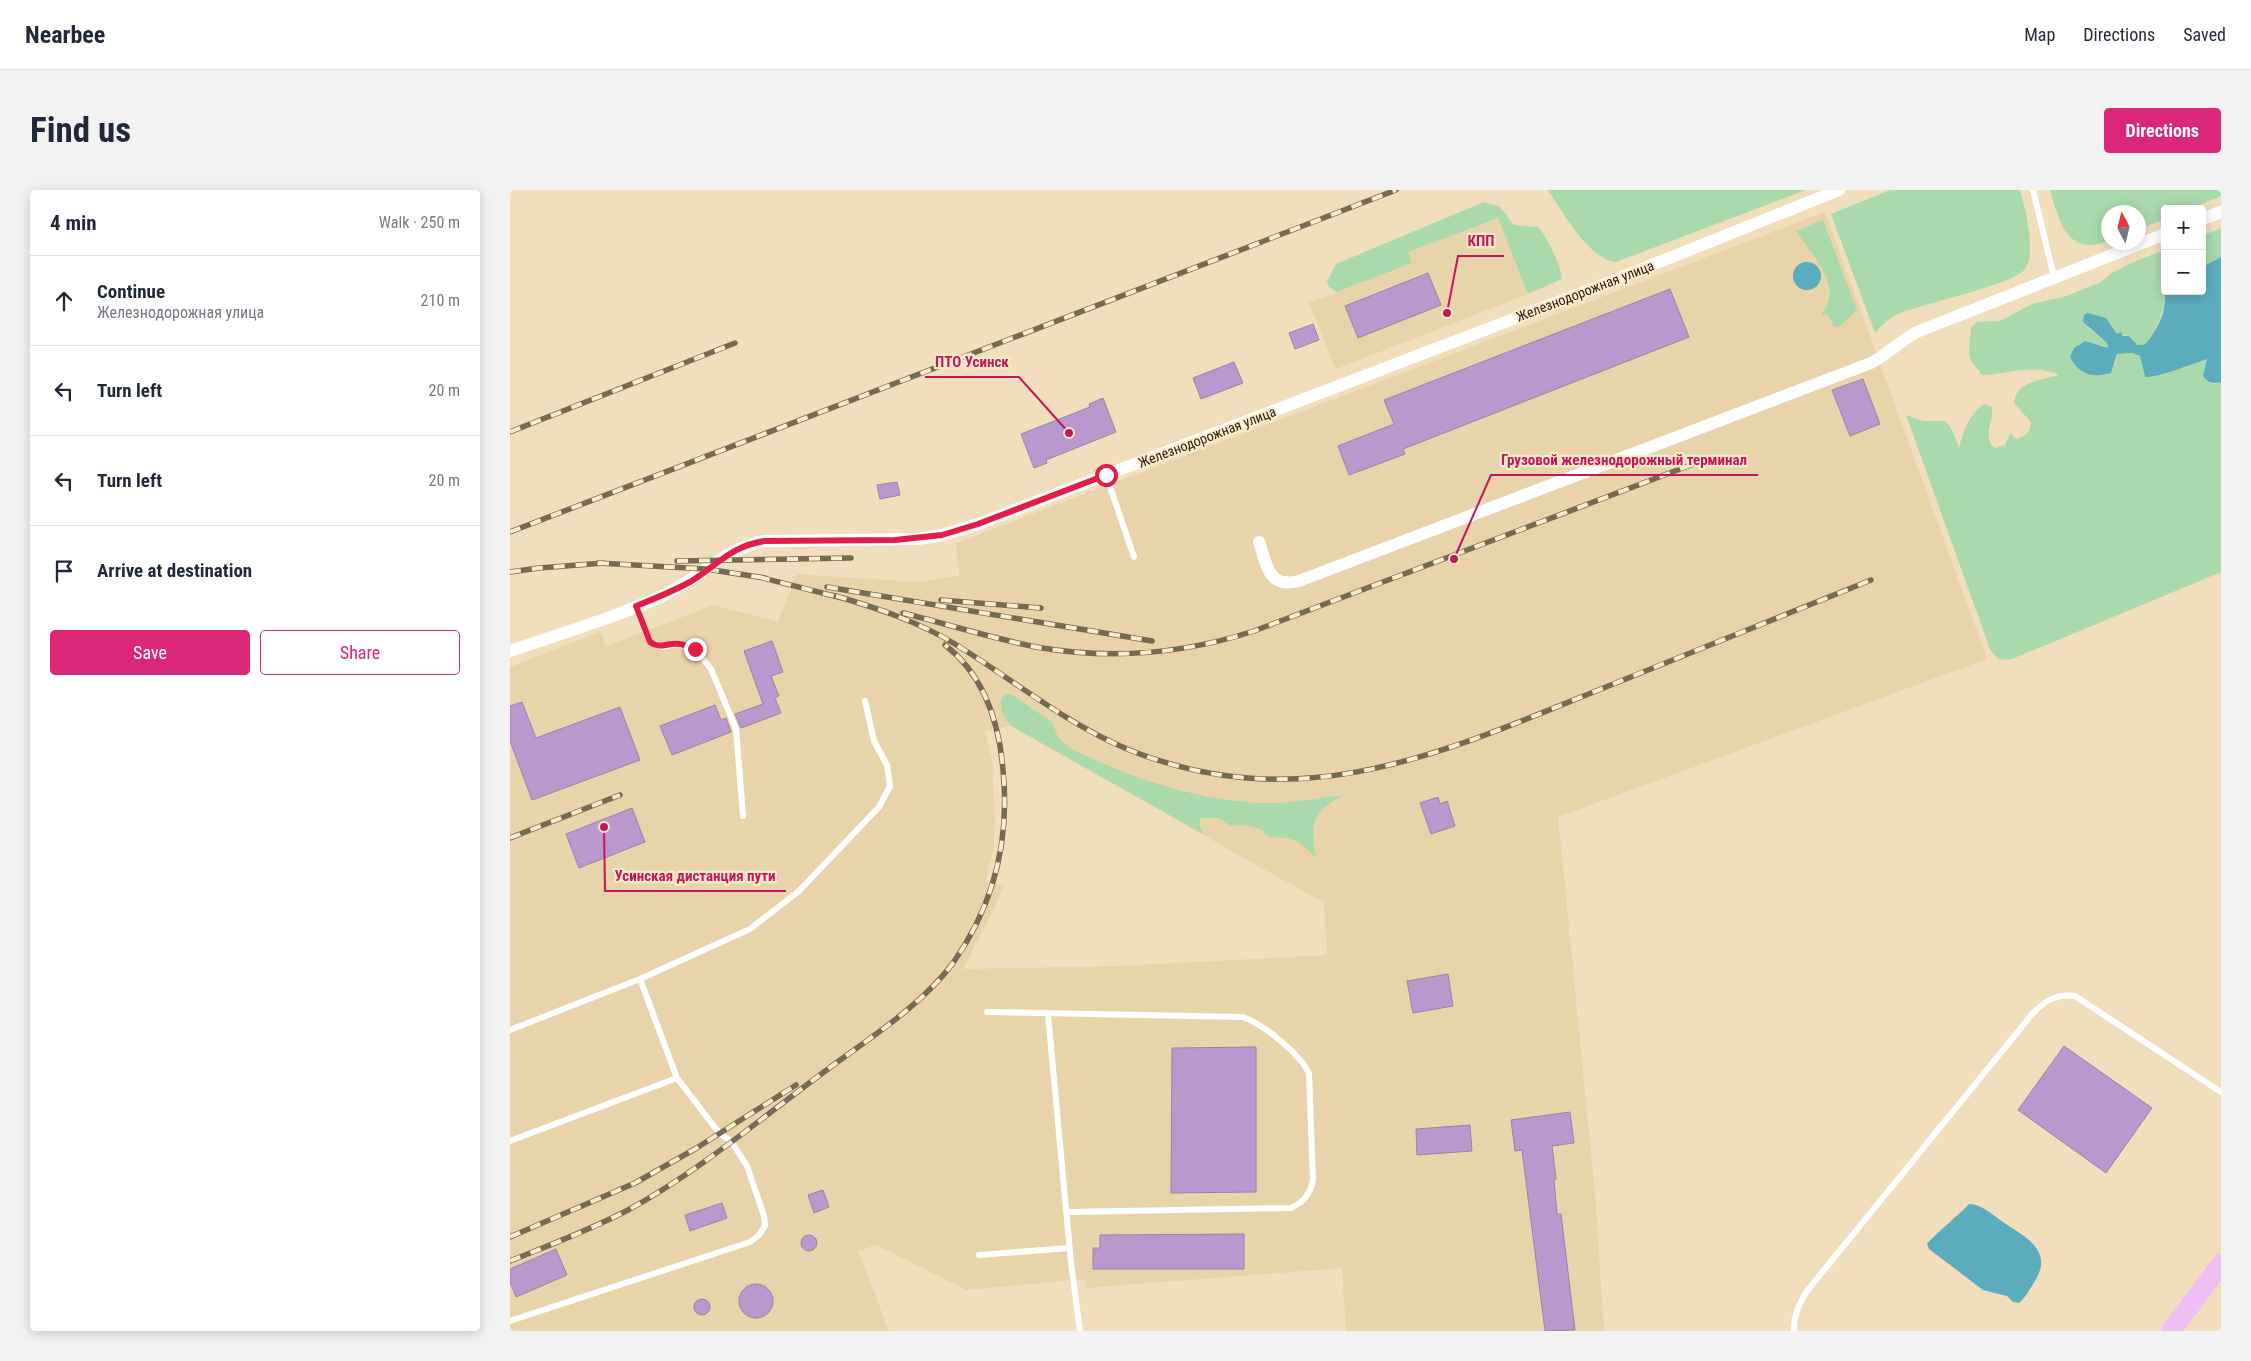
<!DOCTYPE html>
<meta charset="utf-8">
<style>
:root{--surface:#fff;--page:#f2f2f3;--text:#1f2937;--muted:#747a83;--line:#e0e1e3;--accent:#db2777}
body{margin:0;font-family:"Roboto Condensed",sans-serif;background:var(--page);color:var(--text)}
.controls{position:absolute;right:15px;top:15px;display:grid;overflow:hidden;border-radius:5px;box-shadow:0 2px 12px #0003}
.controls button{width:45px;height:45px;display:grid;place-items:center;padding:0;border:0;border-bottom:1px solid var(--line);background:var(--surface);color:var(--text);font:25px sans-serif}
.compass{position:absolute;left:1591px;top:15px;width:45px;height:45px;border-radius:50%;background:var(--surface);box-shadow:0 2px 12px #0003;rotate:353deg}
.stop{position:absolute;width:15px;height:15px;margin:-11px;border:4px solid #e11d48;border-radius:50%;background:#fff}
.stop.end{background:#e11d48;border-color:#fff;box-shadow:0 1px 5px #0008}
.list{margin:0;padding:0;list-style:none}
h2{display:flex;justify-content:space-between;align-items:center;height:65px;margin:0;padding:0 20px;font-size:21px}
h2 small{font-size:16px;font-weight:400;color:var(--muted)}
.list li{display:grid;grid-template-columns:32px 1fr auto;gap:15px;align-items:center;box-sizing:border-box;height:90px;padding:0 20px;border-top:1px solid var(--line)}
.list b{display:block;font-size:19px;white-space:nowrap}
.list p{margin:0;font-size:16px;white-space:nowrap;color:var(--muted)}
.list em{font-size:16px;font-style:normal;color:var(--muted)}
.actions{display:flex;gap:10px;padding:15px 20px}
.actions a{flex:1;padding:11px 0;border:1px solid var(--accent);border-radius:5px;text-align:center;font-size:18px;color:var(--accent)}
.actions .main{background:var(--accent);color:#fff}
.icon{flex:none;width:28px;height:28px;fill:none;stroke:currentColor;stroke-width:2;stroke-linecap:round;stroke-linejoin:round}
.map{position:relative;flex:none;width:1711px;height:1141px;overflow:hidden;border-radius:5px}
header{display:flex;align-items:center;gap:30px;box-sizing:border-box;height:70px;padding:0 25px;background:var(--surface);border-bottom:1px solid var(--line)}
header strong{font-size:24px}
nav{display:flex;gap:28px;margin-inline-start:auto;font-size:18px}
.intro{display:flex;align-items:center;justify-content:space-between;box-sizing:border-box;height:120px;padding:0 30px}
h1{margin:0;font-size:35px}
.button{padding:12px 22px;border-radius:5px;background:var(--accent);color:#fff;font-size:18px;font-weight:700}
main{display:flex;gap:30px;padding:0 30px}
aside{flex:1;background:var(--surface);border-radius:5px;box-shadow:0 2px 12px #0003}
.map>svg:first-child{display:block}
.built{fill:#e9d3ab;fill-rule:evenodd}
.green{fill:#aad9ae}
.water{fill:#5badbe}
.building{fill:#b998ce;stroke:#9785a3}
.lines{fill:none;stroke-linecap:round;stroke-linejoin:round}
.lane{stroke:#fff;stroke-width:6}
.street{stroke:#fff;stroke-width:12}
.primary{stroke:#efbff1;stroke-width:20}
.rail-casing{stroke:#756b55;stroke-width:5.5}
.rail{stroke:#fdebc9;stroke-width:4;stroke-dasharray:11;stroke-linecap:butt}
.route{stroke:#e11d48;stroke-width:6}
.labels{text-anchor:middle;dominant-baseline:central;stroke-width:4.5;stroke-linejoin:round;paint-order:stroke}
.street-label{font-size:14px;fill:#251f12;stroke:#fdebc9}
.leader{fill:none;stroke:#c2185b;stroke-width:2}
.callout-dot{fill:#c2185b;stroke:#fdebc9;stroke-width:2}
.callout-label{font-size:15px;text-anchor:middle;font-weight:bold;fill:#c2185b;stroke:#fdebc9;stroke-width:4.5;stroke-linejoin:round;paint-order:stroke}
</style>
<header>
<strong>Nearbee</strong>
<nav><a>Map</a><a>Directions</a><a>Saved</a></nav>
</header>
<div class="intro"><h1>Find us</h1><a class="button">Directions</a></div>
<main>
<aside>
<h2>4 min<small>Walk · 250 m</small></h2>
<ul class="list">
<li><svg class="icon" aria-label="ahead" viewBox="0 0 24 24"><path d="M12 20V5M6 11l6-6 6 6"/></svg><div><b>Continue</b><p>Железнодорожная улица</p></div><em>210 m</em></li>
<li><svg class="icon" aria-label="left" viewBox="0 0 24 24"><path d="M17 20v-9H6M10 6l-5 5 5 5"/></svg><div><b>Turn left</b></div><em>20 m</em></li>
<li><svg class="icon" aria-label="left" viewBox="0 0 24 24"><path d="M17 20v-9H6M10 6l-5 5 5 5"/></svg><div><b>Turn left</b></div><em>20 m</em></li>
<li><svg class="icon" aria-label="arrive" viewBox="0 0 24 24"><path d="M6 21V4h12l-3 4 3 4H6"/></svg><div><b>Arrive at destination</b></div></li>
</ul>
<div class="actions"><a class="main">Save</a><a>Share</a></div>
</aside>
<div class="map">
<svg width="1711" height="1141" viewBox="0 0 1711 1141">
<rect width="100%" height="100%" fill="#f0debc"/>
<!-- built -->
<path class="built" d="M 1315,22 L 1477,469 L 1048,627 L 1085,1003 L 1094,1141 L 836,1141 L 832,1078 L 576,1098 L 575,1089 L 456,1100 L 366,1055 L 348,1061 L 379,1141 L 0,1141 L 0,477 L 90,442 L 96,456 L 204,415 L 268,432 L 287,384 L 405,392 L 449,386 L 446,353 ZM 500,536 L 814,713 L 817,765 L 611,776 L 453,779 L 480,727 L 493,697 L 475,690 L 484,658 L 485,629 L 482,570 L 475,541 Z
M 988,28 L 1018,104 L 826,179 L 799,113 L 902,73 L 897,62 Z"/>
<!-- green -->
<path class="green" d="M 1038,0 L 1296,0 L 1106,72 C 1079,70 1052,21 1038,0 Z
M 1380,0 L 1510,0 C 1515,18 1527,63 1515,79 C 1504,95 1409,114 1386,125 C 1378,129 1371,136 1365,143 L 1321,24 Z
M 1540,0 L 1711,0 L 1711,6 L 1680,19 L 1655,19 L 1655,29 L 1629,39 L 1628,22 L 1598,22 L 1598,51 C 1558,67 1549,32 1540,0 Z
M 974,12 L 990,17 L 1004,35 L 1028,37 C 1037,48 1051,75 1052,89 L 1018,104 L 988,28 L 898,62 L 902,73 L 827,102 L 819,97 L 817,91 L 826,74 Z
M 1313,30 L 1347,120 L 1329,137 L 1324,137 L 1318,125 L 1311,125 C 1335,97 1302,65 1286,41 Z
M 1711,38 L 1711,67 L 1692,77 L 1692,46 Z
M 1655,60 L 1655,88 L 1652,93 L 1655,115 L 1645,140 L 1634,155 L 1627,156 L 1619,146 L 1607,144 L 1596,128 L 1577,137 L 1597,153 L 1598,159 L 1591,155 L 1569,154 L 1560,167 L 1605,175 L 1607,164 L 1622,163 L 1630,166 L 1635,187 C 1647,188 1682,173 1697,169 L 1703,194 L 1711,192 L 1711,382 L 1502,469 C 1490,471 1487,470 1480,459 L 1396,225 L 1413,231 L 1434,231 L 1440,236 L 1449,257 C 1454,241 1459,224 1474,214 L 1482,217 C 1484,233 1471,245 1485,258 L 1495,255 L 1500,243 L 1507,249 C 1517,246 1520,242 1521,232 L 1504,213 C 1506,191 1533,190 1549,185 C 1525,173 1498,184 1472,185 L 1460,169 L 1459,159 L 1461,138 L 1467,132 L 1490,131 L 1522,114 L 1557,106 L 1591,92 L 1600,84 L 1621,73 Z
M 496,504 L 502,505 L 542,532 L 548,547 L 558,557 C 617,587 685,610 751,613 C 779,614 808,608 835,605 C 801,621 800,634 806,668 C 789,649 784,648 759,647 L 750,639 L 742,636 L 719,635 L 709,628 L 690,628 L 689,635 L 695,645 L 500,535 L 491,521 L 491,509 Z"/>
<!-- water -->
<path class="water" d="M 1711,67 L 1711,192 C 1703,194 1698,193 1693,186 L 1697,169 C 1682,174 1648,188 1635,187 L 1630,166 L 1622,163 L 1607,164 L 1601,183 C 1583,188 1569,185 1560,167 L 1564,158 L 1575,151 L 1598,158 L 1597,153 L 1573,132 L 1574,125 L 1578,123 L 1596,128 L 1607,144 L 1611,142 L 1613,146 L 1619,146 L 1627,155 L 1634,155 C 1644,145 1654,127 1655,112 C 1655,104 1651,95 1654,88 L 1655,101 L 1692,101 L 1692,77 Z
M1283 86a14 14 0 1 1 28 0a14 14 0 1 1-28 0Z
M 1459,1014 C 1471,1014 1483,1025 1493,1032 C 1515,1047 1544,1060 1525,1091 C 1520,1099 1516,1107 1509,1113 L 1503,1112 L 1497,1106 L 1473,1100 L 1419,1059 L 1417,1054 C 1420,1049 1452,1022 1459,1014 Z"/>
<!-- building -->
<path class="building" d="M 918,83 L 931,115 L 848,148 L 835,116 Z
M 1160,99 L 1179,147 L 893,259 L 895,264 L 839,285 L 828,256 L 884,234 L 874,210 Z
M 803,134 L 809,150 L 785,159 L 779,143 Z
M 724,172 L 733,193 L 691,209 L 683,188 Z
M 1353,189 L 1370,234 L 1340,246 L 1322,200 Z
M 593,208 L 606,242 L 536,270 L 537,273 L 524,278 L 511,244 L 580,217 L 579,214 Z
M 387,292 L 390,305 L 370,309 L 367,295 Z
M 262,451 L 273,482 L 261,486 L 269,506 L 265,508 L 271,523 L 231,538 L 225,524 L 253,514 L 234,461 Z
M 12,512 L 26,548 L 110,517 L 130,570 L 22,610 L 0,551 L 0,516 Z
M 205,515 L 211,530 L 216,528 L 221,542 L 162,565 L 150,536 Z
M 928,607 L 930,614 L 937,611 L 945,636 L 921,644 L 910,613 Z
M 122,618 L 135,652 L 69,678 L 56,644 Z
M 938,784 L 943,816 L 903,823 L 897,791 Z
M 1554,856 L 1642,918 L 1596,983 L 1508,920 Z
M 746,857 L 746,1002 L 661,1003 L 662,858 Z
M 1060,922 L 1064,953 L 1042,956 L 1046,989 L 1044,990 L 1047,1024 L 1051,1024 L 1065,1140 L 1035,1141 L 1012,960 L 1005,961 L 1001,930 Z
M 960,935 L 962,961 L 907,965 L 906,939 Z
M 313,1000 L 319,1017 L 304,1023 L 298,1005 Z
M 212,1013 L 217,1028 L 180,1041 L 175,1025 Z
M 734,1044 L 734,1079 L 583,1079 L 583,1058 L 590,1058 L 590,1045 Z
M291 1053a8 8 0 1 1 16 0a8 8 0 1 1-16 0Z
M 46,1059 L 57,1085 L 6,1107 L 0,1092 L 0,1079 Z
M229 1111a17 17 0 1 1 34 0a17 17 0 1 1-34 0Z
M184 1117a8 8 0 1 1 16 0a8 8 0 1 1-16 0Z"/>
<g class="lines">
<!-- lane -->
<path class="lane" d="M 1523,0 L 1544,87
M 596,285 L 624,367
M 126,417 L 140,452 L 152,457 L 168,454 L 185,459 L 201,479 L 226,539 L 233,626
M 477,822 L 733,827 C 754,835 789,863 799,883 L 803,990 C 800,1004 794,1012 781,1018 L 557,1022
M 538,824 L 561,1073 L 570,1141
M 0,840 L 130,789 L 240,739 L 289,701 L 369,617 L 380,596 L 377,575 L 364,551 L 355,511
M 0,951 L 167,888 L 130,789
M 469,1065 L 559,1058
M 0,1131 L 240,1052 L 249,1045 L 255,1036 L 254,1026 L 237,976 L 221,951 L 210,944 L 167,888
M 1284,1141 C 1283,1126 1289,1114 1297,1101 L 1523,823 C 1535,811 1547,803 1565,806 L 1711,902"/>
<!-- street -->
<path class="street" d="M 1692,29 L 1711,22
M 749,352 C 757,375 758,399 789,391 L 1361,173 C 1378,164 1390,151 1407,142 L 1655,44
M 0,461 C 52,443 108,427 158,403 C 192,386 217,357 255,351 L 408,349 L 432,345 L 468,334 L 1087,97 L 1329,0"/>
<!-- primary -->
<path class="primary" d="M 1661,1141 L 1711,1074"/>
<defs>
<path id="rail" d="M 0,242 L 225,153
M 0,342 L 886,0
M 167,371 L 341,368
M 88,373 L 196,379 L 255,388
M 0,382 L 29,378 L 94,373
M 249,387 L 332,408
M 317,397 L 642,451
M 326,406 C 367,418 409,432 445,454 C 502,489 555,533 617,559 C 793,630 934,562 1096,497 C 1184,461 1273,426 1361,390
M 431,410 L 531,418
M 393,423 C 437,434 481,448 526,457 C 600,470 673,464 744,441 L 1186,273
M 0,648 L 110,605
M 0,1047 L 125,993 L 185,959 L 286,895
M 0,1071 C 40,1055 80,1040 118,1020 C 188,982 254,926 318,879 C 361,847 411,816 443,773 C 484,715 500,649 493,580 C 489,532 474,485 435,455"/>
</defs>
<!-- rail casing -->
<use href="#rail" class="rail-casing"/>
<!-- rail -->
<use href="#rail" class="rail"/>
</g>
<g class="lines">
<!-- route -->
<path class="route" d="M 185,459 C 180,457 174,454 169,454 C 157,452 151,460 140,452 L 126,416 C 144,409 163,401 180,392 C 207,376 220,356 255,351 L 385,350 L 432,345 L 468,334 L 596,285"/>
</g>
<g class="labels">
<!-- street labels -->
<g class="street-label">
<text transform="translate(1075 101) rotate(-21)">Железнодорожная улица</text>
<text transform="translate(697 247) rotate(-21)">Железнодорожная улица</text>
</g>
</g>
<!-- callouts -->
<path class="leader" d="M937 123L948 66H994M559 243L509 187H415M944 369L981 285H1248M94 637L95 701H276"/>
<g class="callout-dot">
<circle cx="937" cy="123" r="5"/>
<circle cx="559" cy="243" r="5"/>
<circle cx="944" cy="369" r="5"/>
<circle cx="94" cy="637" r="5"/>
</g>
<g class="callout-label">
<text x="971" y="56">КПП</text>
<text x="462" y="177">ПТО Усинск</text>
<text x="1114" y="275">Грузовой железнодорожный терминал</text>
<text x="185" y="691">Усинская дистанция пути</text>
</g>
</svg>
<div class="controls">
<button>+</button>
<button>−</button>
</div>
<svg class="compass" viewBox="-18 -18 36 36"><path d="M0-13l5 13h-10z" fill="#e53935"/><path d="M0 13l5-13h-10z" fill="#747a83"/></svg>
<div class="stop" style="left:596px;top:285px"></div>
<div class="stop end" style="left:185px;top:459px"></div>
</div>
</main>
